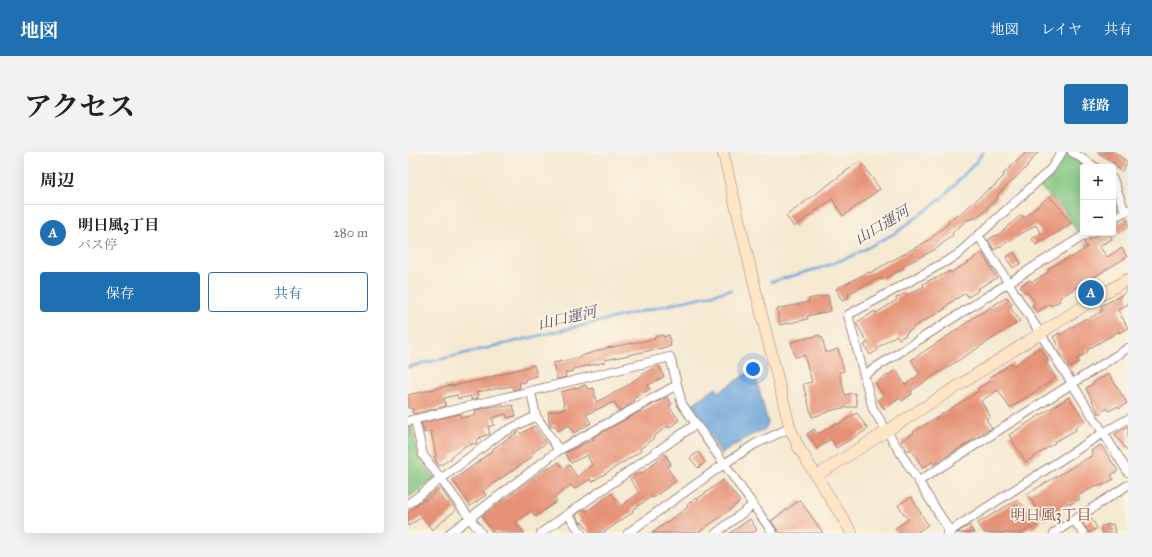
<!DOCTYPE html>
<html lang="ja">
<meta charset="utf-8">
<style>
:root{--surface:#fff;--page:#f2f2f2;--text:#222;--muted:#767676;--line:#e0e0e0;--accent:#1f6fb2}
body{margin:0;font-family:"IM FELL Great Primer","Noto Serif JP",serif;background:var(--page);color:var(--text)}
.controls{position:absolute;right:12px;top:12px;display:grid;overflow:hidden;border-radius:4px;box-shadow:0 4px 16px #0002}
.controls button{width:36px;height:36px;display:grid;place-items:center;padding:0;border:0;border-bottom:1px solid var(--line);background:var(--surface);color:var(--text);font:20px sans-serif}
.you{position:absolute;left:345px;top:217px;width:14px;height:14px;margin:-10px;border:3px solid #fff;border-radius:50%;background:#1a73e8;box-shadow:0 0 0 6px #1a73e833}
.badge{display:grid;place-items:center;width:26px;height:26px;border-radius:50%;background:var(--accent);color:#fff;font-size:13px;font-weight:700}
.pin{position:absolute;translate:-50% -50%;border:2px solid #fff;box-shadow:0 1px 4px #0006}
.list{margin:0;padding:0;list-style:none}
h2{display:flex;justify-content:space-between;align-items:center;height:52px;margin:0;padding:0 16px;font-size:17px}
h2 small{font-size:13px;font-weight:400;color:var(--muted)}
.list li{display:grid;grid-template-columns:26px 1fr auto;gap:12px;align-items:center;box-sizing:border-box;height:56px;padding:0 16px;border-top:1px solid var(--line)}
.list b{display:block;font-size:15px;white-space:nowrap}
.list p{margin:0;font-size:13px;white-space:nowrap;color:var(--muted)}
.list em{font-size:13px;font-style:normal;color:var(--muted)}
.actions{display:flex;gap:8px;padding:12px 16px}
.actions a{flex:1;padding:9px 0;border:1px solid var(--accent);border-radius:4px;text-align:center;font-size:14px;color:var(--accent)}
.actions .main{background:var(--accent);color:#fff}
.map{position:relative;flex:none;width:720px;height:381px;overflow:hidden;border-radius:4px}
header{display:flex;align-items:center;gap:24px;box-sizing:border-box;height:56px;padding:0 20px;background:var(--accent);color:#fff}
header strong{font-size:19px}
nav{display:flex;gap:22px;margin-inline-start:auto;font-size:14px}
.intro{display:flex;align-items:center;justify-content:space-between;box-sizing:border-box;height:96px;padding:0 24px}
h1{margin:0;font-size:28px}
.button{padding:10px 18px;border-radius:4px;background:var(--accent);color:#fff;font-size:14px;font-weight:700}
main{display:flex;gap:24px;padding:0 24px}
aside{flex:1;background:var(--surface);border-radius:4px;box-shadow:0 4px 16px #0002}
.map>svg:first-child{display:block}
.green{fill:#81c681;stroke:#667256}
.water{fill:#6da6dc;stroke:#5c6284}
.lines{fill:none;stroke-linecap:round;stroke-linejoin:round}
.stream{stroke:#6da6dc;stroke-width:2.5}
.building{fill:#e69276}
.street-casing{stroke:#a0847e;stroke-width:10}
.secondary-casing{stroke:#a0847e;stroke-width:12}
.street{stroke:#fff;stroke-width:8}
.secondary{stroke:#fde5c5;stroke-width:11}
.labels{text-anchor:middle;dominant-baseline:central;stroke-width:3.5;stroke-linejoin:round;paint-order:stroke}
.water-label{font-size:15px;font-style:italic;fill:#585572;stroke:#fcf5e5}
.neighbourhood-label{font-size:15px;fill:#814745;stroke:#fcf5e5}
</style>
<header>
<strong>地図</strong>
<nav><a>地図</a><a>レイヤ</a><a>共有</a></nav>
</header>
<div class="intro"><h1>アクセス</h1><a class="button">経路</a></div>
<main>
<aside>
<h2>周辺<small></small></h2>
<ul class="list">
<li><span class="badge">A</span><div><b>明日風3丁目</b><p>バス停</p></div><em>280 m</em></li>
</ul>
<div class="actions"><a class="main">保存</a><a>共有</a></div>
</aside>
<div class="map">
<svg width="720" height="381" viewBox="0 0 720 381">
<rect width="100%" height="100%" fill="#fcf5e5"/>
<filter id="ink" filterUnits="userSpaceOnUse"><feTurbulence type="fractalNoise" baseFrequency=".025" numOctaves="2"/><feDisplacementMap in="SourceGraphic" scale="8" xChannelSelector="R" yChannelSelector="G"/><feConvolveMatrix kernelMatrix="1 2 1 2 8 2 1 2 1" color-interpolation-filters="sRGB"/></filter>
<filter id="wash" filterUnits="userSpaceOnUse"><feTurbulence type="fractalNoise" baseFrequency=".012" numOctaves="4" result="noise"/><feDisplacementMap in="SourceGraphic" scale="16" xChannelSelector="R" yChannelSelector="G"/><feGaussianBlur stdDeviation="0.9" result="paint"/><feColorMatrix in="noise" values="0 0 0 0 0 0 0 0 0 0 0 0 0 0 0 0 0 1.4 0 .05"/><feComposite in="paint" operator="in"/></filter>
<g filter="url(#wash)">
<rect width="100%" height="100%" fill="#f5e9d1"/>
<!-- green -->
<path class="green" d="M 657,0 L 679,15 L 675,15 L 675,78 L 670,81 L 656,58 L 630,33 Z
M 705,37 L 713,56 L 705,60 Z
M 3,274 L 12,307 L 27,326 L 0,346 L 0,275 Z"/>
<!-- water -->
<path class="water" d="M 344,218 L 346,219 L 360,271 L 357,277 L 342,284 L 313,302 L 284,252 L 308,236 L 311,240 Z"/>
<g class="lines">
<!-- stream -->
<path class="stream" d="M 363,130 L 412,116 L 444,104 L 489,80 L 532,48 L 568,10 L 575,0
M 0,215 L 323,138"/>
</g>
<g id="blocks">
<!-- building -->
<path class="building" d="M 619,0 L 631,0 L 619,13 L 620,14 L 589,43 L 590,45 L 579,55 L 580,56 L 566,67 L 565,65 L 561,68 L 560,67 L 544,81 L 545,83 L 528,97 L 495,114 L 496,116 L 474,128 L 473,125 L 440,142 L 441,145 L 434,149 L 428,137 L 461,120 L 462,121 L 521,88 L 541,71 L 540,70 L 549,62 L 550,64 L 582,36 L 583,37 L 596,24 L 595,22 Z
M 689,0 L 706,0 L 720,10 L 714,19 L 706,14 L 707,12 Z
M 452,9 L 472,37 L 435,64 L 424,47 L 386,75 L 378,64 Z
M 641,44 L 654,58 L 663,71 L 652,79 L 628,93 L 624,87 L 633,81 L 628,73 L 586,98 L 580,88 L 588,83 L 589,84 L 613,63 L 616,66 Z
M 720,67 L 720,76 L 705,84 L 705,75 Z
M 693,81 L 701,81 L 704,87 L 691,94 L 699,105 L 714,96 L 719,105 L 651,146 L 652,149 L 643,154 L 642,152 L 629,160 L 624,153 L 627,151 L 619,140 L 617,141 L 612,134 L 622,128 L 624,130 L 641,120 L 640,118 L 645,114 L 662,105 L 663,106 L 679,95 L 676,91 Z
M 606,100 L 613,111 L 605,116 L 598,106 Z
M 574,101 L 589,126 L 569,137 L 570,139 L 560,145 L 558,141 L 546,148 L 536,156 L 537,157 L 505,175 L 506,176 L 498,181 L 498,183 L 491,187 L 489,183 L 469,196 L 470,198 L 462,203 L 456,193 L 460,191 L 448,171 L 467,159 L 468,161 L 489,148 L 488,146 L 498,141 L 499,143 L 516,134 L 515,132 L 526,126 L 527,127 L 542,119 L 542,121 L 566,107 L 565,106 Z
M 720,135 L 720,152 L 710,158 L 720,176 L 711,181 L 711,179 L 679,198 L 680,200 L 669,207 L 671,210 L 662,216 L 648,193 L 650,192 L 645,185 L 651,181 L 652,183 L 678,166 L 679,168 L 695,158 L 693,154 L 714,143 Z
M 420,143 L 423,159 L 399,164 L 400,167 L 372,173 L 369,157 L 401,150 L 400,147 Z
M 599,145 L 604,153 L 602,155 L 612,169 L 518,229 L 503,239 L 504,242 L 494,249 L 492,246 L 476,257 L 470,248 L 476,244 L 467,231 L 488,218 L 497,233 L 512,222 L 503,208 L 553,175 L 565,166 Z
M 255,183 L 255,185 L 261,183 L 263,194 L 197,208 L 198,210 L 165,217 L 166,219 L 157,221 L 158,225 L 149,227 L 145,211 L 173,205 L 173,204 L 199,196 L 246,187 L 246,185 Z
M 412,183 L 412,185 L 414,185 L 418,201 L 430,197 L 436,219 L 431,220 L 437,243 L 447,241 L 449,254 L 429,257 L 404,265 L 395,232 L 404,230 L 396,203 L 387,205 L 383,190 Z
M 632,195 L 640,207 L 637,209 L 648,226 L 602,256 L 590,238 L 573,249 L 582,264 L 578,267 L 584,276 L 526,312 L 524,310 L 515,316 L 503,297 L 500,299 L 493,289 L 506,281 L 505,280 L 571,239 L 569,237 L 583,228 L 581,226 L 604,211 L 606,214 Z
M 126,213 L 129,224 L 117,227 L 118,230 L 111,231 L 112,236 L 105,238 L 104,234 L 69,240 L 70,246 L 63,248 L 63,244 L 50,247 L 49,243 L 36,246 L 38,254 L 5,262 L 4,256 L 0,256 L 0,243 L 44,233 L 44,234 L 68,229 Z
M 251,214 L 256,225 L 240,233 L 242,237 L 225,247 L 227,250 L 211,259 L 206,250 L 190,257 L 178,263 L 183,271 L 166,281 L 161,273 L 150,279 L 147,273 L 142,275 L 140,260 L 157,257 L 153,240 L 178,233 L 179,237 L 186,236 L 188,250 L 212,238 L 240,219 Z
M 701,222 L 719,251 L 711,256 L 710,254 L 701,259 L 699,256 L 691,262 L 678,236 L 686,231 L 686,230 Z
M 259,245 L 264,252 L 261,254 L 271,268 L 261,276 L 260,274 L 245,285 L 246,286 L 232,297 L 233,299 L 184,330 L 182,327 L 167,337 L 163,333 L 146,346 L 149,349 L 127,365 L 123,359 L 108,370 L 116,381 L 85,381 L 74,364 L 140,315 L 142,316 L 151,310 L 156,317 L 161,313 L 169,325 L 184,313 L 179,303 L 163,311 L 157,301 L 186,287 L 185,285 Z
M 661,245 L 677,269 L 667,276 L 668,278 L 646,290 L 647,291 L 618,310 L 601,283 Z
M 94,253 L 94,255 L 105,253 L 108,264 L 99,266 L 98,262 L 84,266 L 86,273 L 80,275 L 82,282 L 72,285 L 73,286 L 68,288 L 69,291 L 57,294 L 43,305 L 44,306 L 31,314 L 26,305 L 28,304 L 23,279 L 16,281 L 13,271 L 50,262 L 52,262 L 53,266 L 68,263 L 67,258 Z
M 449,261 L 460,277 L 428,296 L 423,287 L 409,297 L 399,282 L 406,277 L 410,282 L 428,271 L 429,273 Z
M 126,274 L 138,291 L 123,302 L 125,304 L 75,339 L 78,343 L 62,354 L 45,328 L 72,309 L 72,308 L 84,299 L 83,298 L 111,279 L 113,282 Z
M 720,274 L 720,300 L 707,282 Z
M 693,293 L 710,319 L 703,323 L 706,327 L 693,334 L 692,333 L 689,334 L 688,333 L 670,344 L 672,347 L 662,352 L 661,350 L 636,368 L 619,342 L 685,303 L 683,299 Z
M 290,300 L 297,310 L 290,316 L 282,306 Z
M 257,302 L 263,312 L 259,315 L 268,329 L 245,346 L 244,344 L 224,358 L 225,360 L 195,381 L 183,381 L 174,370 L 173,371 L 168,363 L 176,357 L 178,360 L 204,341 L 213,354 L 231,341 L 222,327 L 232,320 L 233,322 Z
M 315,328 L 332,349 L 323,357 L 290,381 L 244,381 L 280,355 L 279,353 L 288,346 L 289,347 Z
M 32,336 L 48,358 L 24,378 L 14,365 L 0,374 L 0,360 L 9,354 L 8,353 L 16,347 L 17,349 Z
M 503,345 L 520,373 L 508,381 L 490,381 L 487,376 L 500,368 L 490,353 Z
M 392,348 L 415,381 L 372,381 L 363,369 Z
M 609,348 L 634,370 L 631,371 L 632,372 L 624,377 L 623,375 L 614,381 L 576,381 L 570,371 Z
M 683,366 L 689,376 L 681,381 L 675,372 Z
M 342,367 L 349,378 L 345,381 L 322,381 Z
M 705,372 L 707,381 L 694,381 L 693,374 Z
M 561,373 L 566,381 L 549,381 Z"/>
</g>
</g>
<g filter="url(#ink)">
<use href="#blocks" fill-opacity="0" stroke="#a0847e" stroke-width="1"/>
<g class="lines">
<defs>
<path id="street" d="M 664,0 L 687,15
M 705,27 L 717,60
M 705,66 L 720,58
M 570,83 L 720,320
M 456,223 L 600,131 L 680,81
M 123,240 L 128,264 L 151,298
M 7,268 L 15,303 L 73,381
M 0,269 L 262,205 L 274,252 L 365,381
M 511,329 L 720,196
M 0,352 L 92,282 L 128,264
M 160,362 L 173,381
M 666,368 L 675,381
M 42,381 L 151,298 L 269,233
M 133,381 L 288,272
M 220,381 L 316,312 L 347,292 L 382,276
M 308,381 L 345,353
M 539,381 L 695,281 L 720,267
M 543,381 L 465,257 L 440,163 L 548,104 L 642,18 L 654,0
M 646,381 L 720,333"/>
<path id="secondary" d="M 315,0 L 350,148 L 382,276 L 391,296 L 444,381
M 408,324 L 685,148 L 720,127"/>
</defs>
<!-- street casing -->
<use href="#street" class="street-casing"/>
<!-- secondary casing -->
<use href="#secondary" class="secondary-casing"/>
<!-- street -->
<use href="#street" class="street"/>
<!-- secondary -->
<use href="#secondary" class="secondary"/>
</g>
</g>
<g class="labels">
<!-- water labels -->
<g class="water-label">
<text transform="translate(474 73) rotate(-31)">山口運河</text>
<text transform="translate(159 166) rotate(-13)">山口運河</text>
</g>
<!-- neighbourhood labels -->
<g class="neighbourhood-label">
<text x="643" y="363">明日風3丁目</text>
</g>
</g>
</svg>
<div class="controls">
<button>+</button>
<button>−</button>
</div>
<div class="you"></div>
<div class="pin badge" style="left:683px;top:141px">A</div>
</div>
</main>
